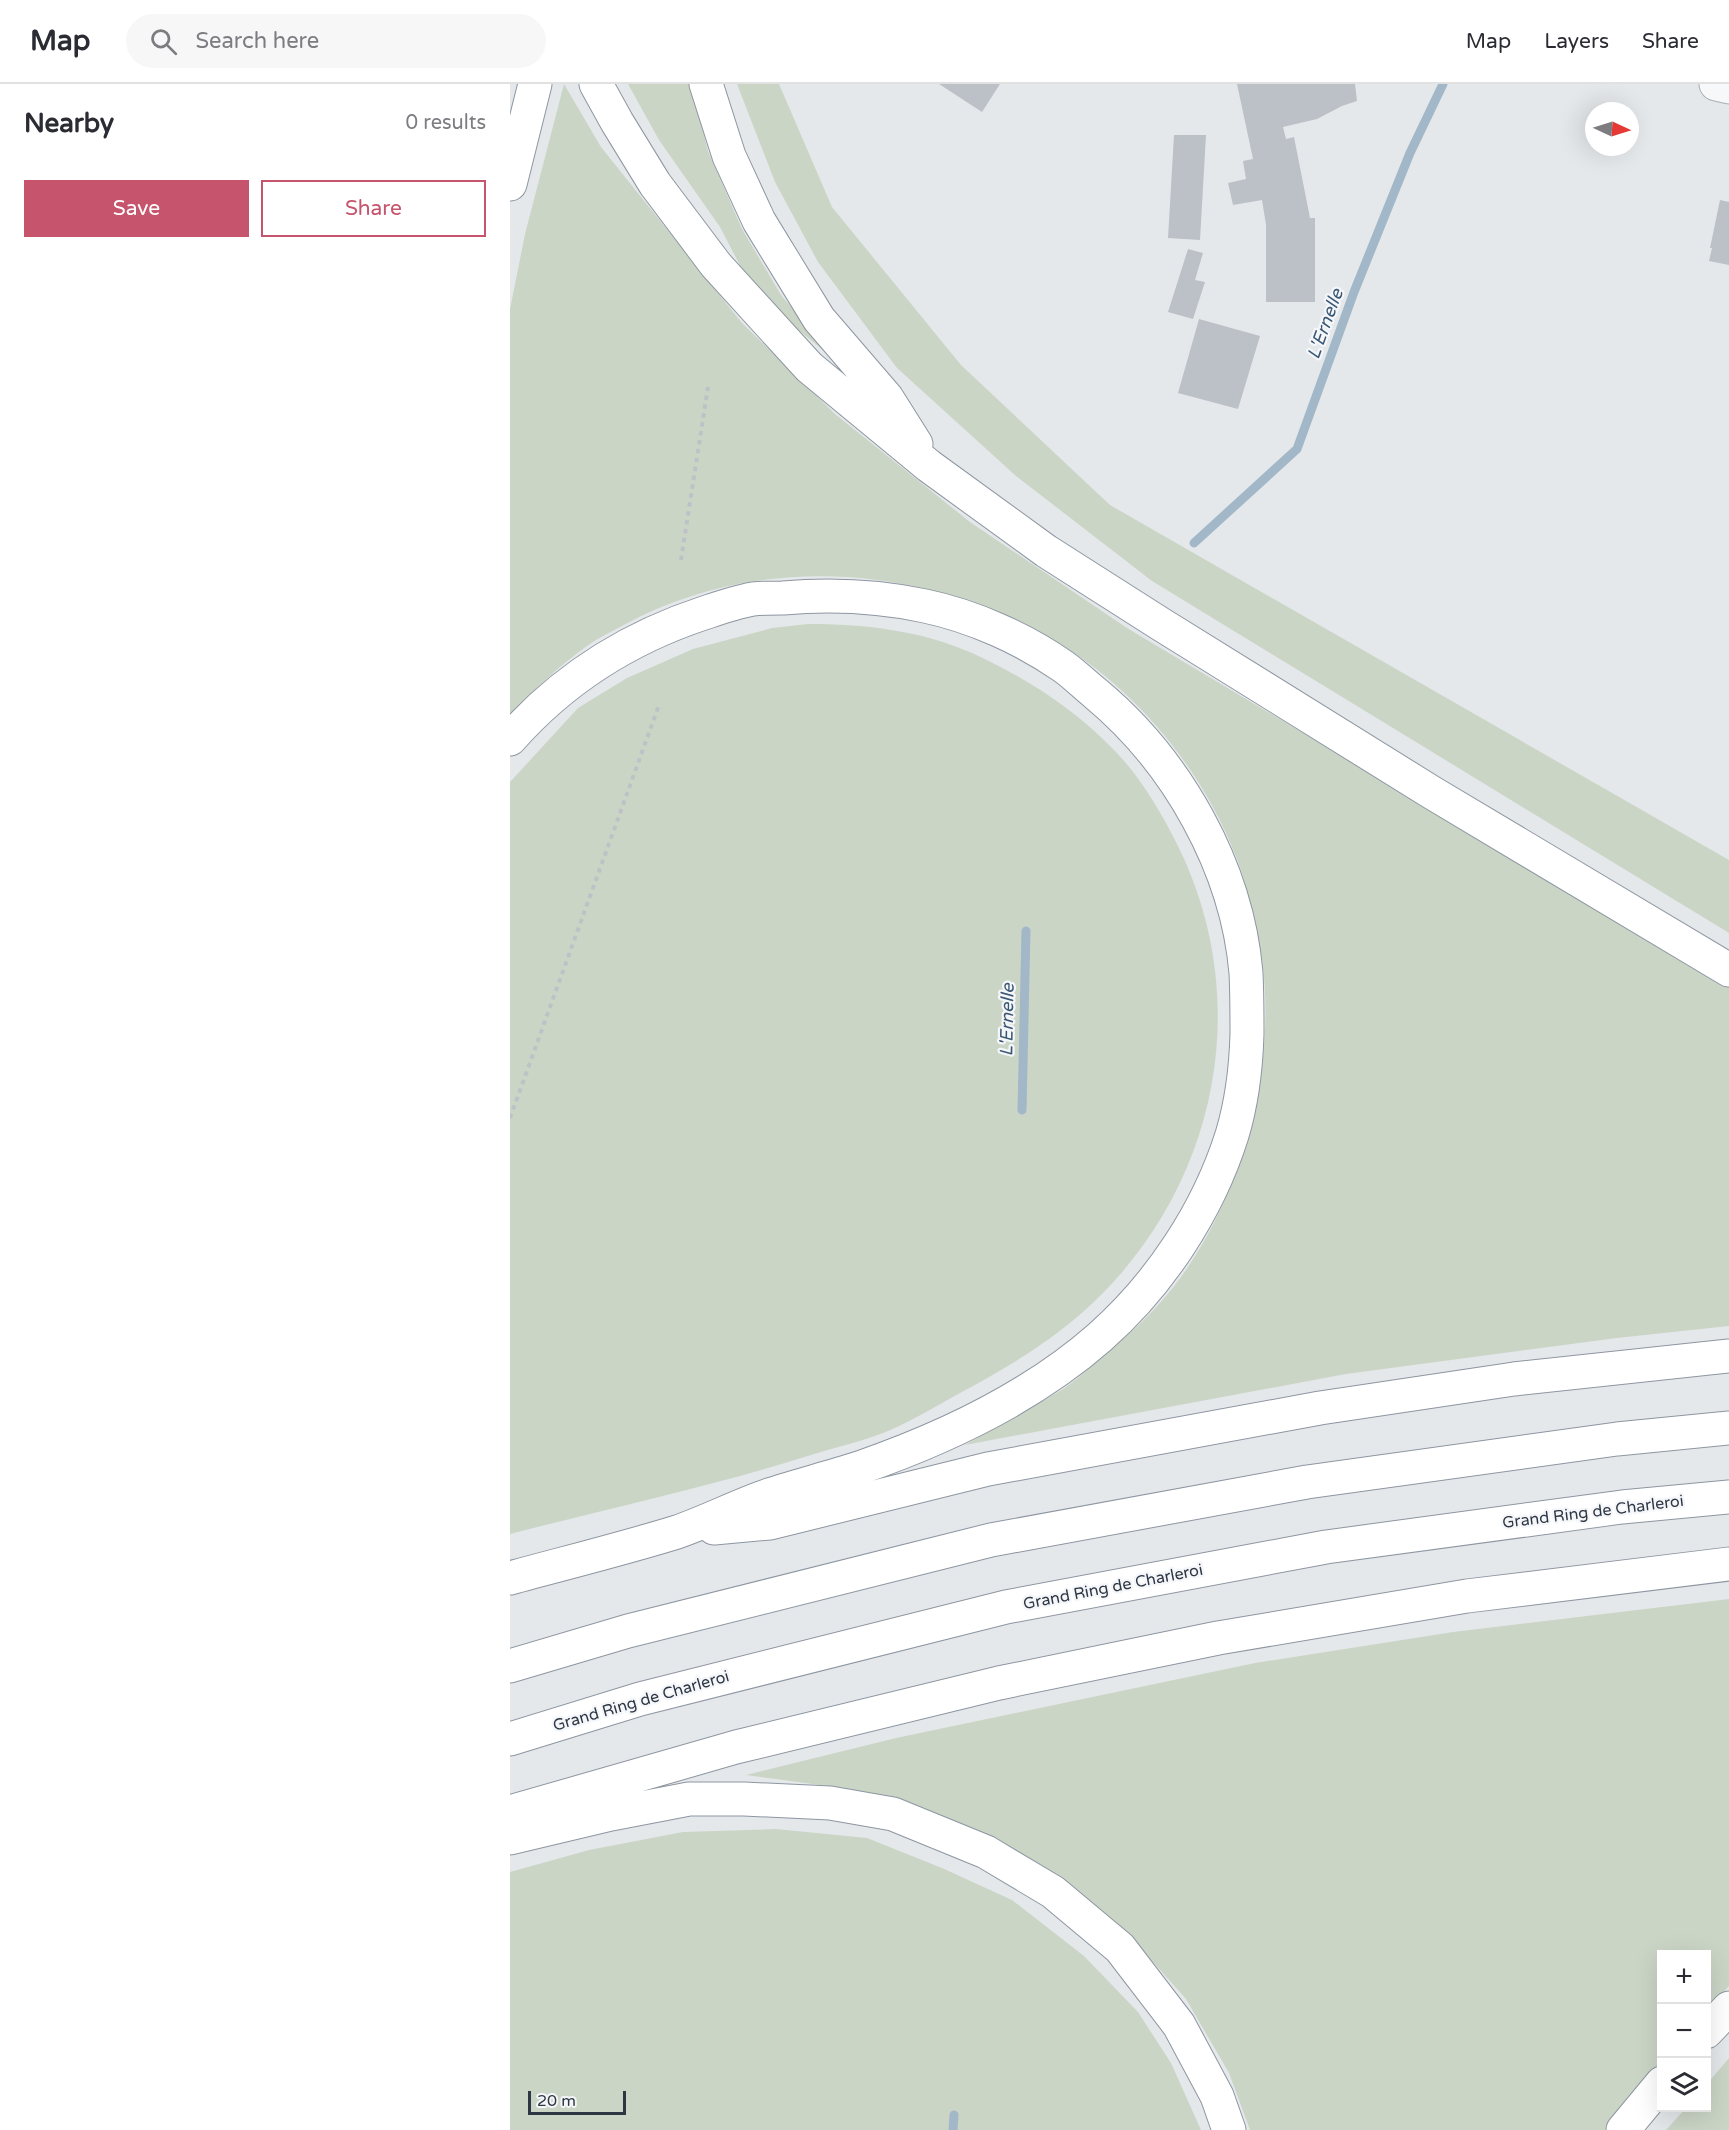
<!DOCTYPE html>
<meta charset="utf-8">
<style>
:root{--surface:#fff;--page:#f7f7f7;--text:#2b2b33;--muted:#7c7c81;--line:#e1e1e2;--accent:#c6546d}
body{margin:0;font-family:"Varela Round",sans-serif;background:var(--page);color:var(--text)}
.controls{position:absolute;right:18px;bottom:18px;display:grid;overflow:hidden;border-radius:0px;box-shadow:0 6px 24px #0002}
.controls button{width:54px;height:54px;display:grid;place-items:center;padding:0;border:0;border-bottom:2px solid var(--line);background:var(--surface);color:var(--text);font:30px sans-serif}
.compass{position:absolute;left:1075px;top:18px;width:54px;height:54px;border-radius:50%;background:var(--surface);box-shadow:0 6px 24px #0002;rotate:94deg}
.scale{position:absolute;left:18px;bottom:15px;width:98px;box-sizing:border-box;padding-left:6px;border:3px solid #2d3743;border-top:0;font-size:16px;line-height:21px;white-space:nowrap;color:#2d3743;-webkit-text-stroke:4px #f4f6f9;paint-order:stroke}
.list{margin:0;padding:0;list-style:none}
h2{display:flex;justify-content:space-between;align-items:center;height:78px;margin:0;padding:0 24px;font-size:26px}
h2 small{font-size:20px;font-weight:400;color:var(--muted)}
.actions{display:flex;gap:12px;padding:18px 24px}
.actions a{flex:1;padding:14px 0;border:2px solid var(--accent);border-radius:0px;text-align:center;font-size:21px;color:var(--accent)}
.actions .main{background:var(--accent);color:#fff}
.icon{flex:none;width:33px;height:33px;fill:none;stroke:currentColor;stroke-width:2;stroke-linecap:round;stroke-linejoin:round}
.map{position:relative;flex:none;width:1219px;height:2046px;overflow:hidden}
header{display:flex;align-items:center;gap:36px;box-sizing:border-box;height:84px;padding:0 30px;background:var(--surface);border-bottom:2px solid var(--line)}
header strong{font-size:28px}
nav{display:flex;gap:33px;margin-inline-start:auto;font-size:21px}
.search{width:420px;height:54px;background:var(--page);display:flex;align-items:center;gap:15px;box-sizing:border-box;padding:0 21px;border-radius:33px;color:var(--muted);font-size:22px}
main{display:flex}
aside{flex:1;background:var(--surface)}
.map>svg:first-child{display:block}
.green{fill:#cbd5c6}
.lines{fill:none;stroke-linecap:round;stroke-linejoin:round}
.stream{stroke:#a2b8c8;stroke-width:9}
.building{fill:#bcc1c8}
.minor-casing{stroke:#aaafb5;stroke-width:35}
.highway-casing{stroke:#8d96a1;stroke-width:35}
.path{stroke:#bec2c7;stroke-width:4;stroke-dasharray:4.5 4.5;stroke-linecap:butt}
.minor{stroke:#f7f8fa;stroke-width:33}
.highway{stroke:#fff;stroke-width:33}
.labels{text-anchor:middle;dominant-baseline:central;stroke-width:4.5;stroke-linejoin:round;paint-order:stroke}
.street-label{font-size:16px;fill:#2d3743;stroke:#f4f6f9}
.water-label{font-size:18px;font-style:italic;fill:#3a5874;stroke:#f4f6f9}
</style>
<header>
<strong>Map</strong>
<div class="search"><svg class="icon" aria-label="search" viewBox="0 0 24 24"><circle cx="10" cy="10" r="6"/><path d="M15 15l6 6"/></svg>Search here</div>
<nav><a>Map</a><a>Layers</a><a>Share</a></nav>
</header>
<main>
<aside>
<h2>Nearby<small>0 results</small></h2>
<ul class="list">
</ul>
<div class="actions"><a class="main">Save</a><a>Share</a></div>
</aside>
<div class="map">
<svg width="1219" height="2046" viewBox="0 0 1219 2046">
<rect width="100%" height="100%" fill="#e5e8eb"/>
<!-- green -->
<path class="green" d="M 54,0 L 91,63 L 232,239 L 325,330 L 460,438 L 617,544 L 1219,903 L 1219,1242 L 1107,1254 L 836,1290 L 455,1361 C 487,1342 521,1325 553,1305 C 564,1298 574,1288 584,1280 C 607,1261 629,1242 649,1220 C 700,1164 733,1085 747,1011 C 756,967 758,920 752,875 C 750,859 745,844 741,828 C 738,815 736,802 732,789 C 699,692 626,601 536,552 C 522,545 506,539 492,533 C 467,522 443,511 416,505 C 314,480 205,491 112,542 C 101,548 88,554 77,562 C 49,582 23,606 0,632 L 0,225 L 15,150 Z
M 118,0 L 181,0 L 198,67 L 232,145 L 271,211 L 324,275 L 275,235 L 236,193 L 210,143 L 149,56 Z
M 227,0 L 269,0 L 322,123 L 451,281 L 600,421 L 1219,776 L 1219,849 L 642,497 L 506,392 L 387,284 L 308,178 L 265,98 Z
M 298,540 C 353,540 410,546 462,569 C 515,593 565,625 606,668 C 631,694 651,728 667,760 C 743,912 710,1091 592,1210 C 549,1254 495,1285 441,1314 C 423,1324 404,1335 385,1344 C 359,1356 329,1362 301,1371 C 203,1402 100,1424 0,1450 L 0,698 L 68,624 L 117,594 L 183,565 L 262,544 Z
M 1219,1515 L 1219,1902 L 1197,1926 L 1196,1870 L 1152,1870 L 1151,1978 L 1095,2046 L 740,2046 L 719,1989 L 676,1915 L 618,1850 L 406,1722 L 317,1702 L 236,1691 L 386,1654 L 745,1579 L 943,1548 Z
M 266,1745 L 357,1754 L 432,1784 L 502,1816 L 574,1872 L 628,1928 L 661,1979 L 691,2046 L 0,2046 L 0,1788 L 79,1766 L 173,1748 Z
M 1219,1974 L 1219,2046 L 1156,2046 L 1176,2024 L 1196,2024 L 1197,2000 Z"/>
<g class="lines">
<!-- stream -->
<path class="stream" d="M 684,459 L 787,365 L 844,208 L 900,69 L 933,0
M 512,1026 L 516,847
M 443,2046 L 444,2031"/>
</g>
<!-- building -->
<path class="building" d="M 429,0 L 490,0 L 472,28 Z
M 727,0 L 845,0 L 847,17 L 832,22 L 807,35 L 773,43 L 776,55 L 784,53 L 800,134 L 805,134 L 805,218 L 756,218 L 756,141 L 752,116 L 723,121 L 718,99 L 736,95 L 733,77 L 743,75 Z
M 664,51 L 696,51 L 690,156 L 658,154 Z
M 1210,116 L 1219,118 L 1219,181 L 1199,177 L 1202,164 L 1200,164 Z
M 678,165 L 693,169 L 685,196 L 695,198 L 683,235 L 658,228 Z
M 689,235 L 750,252 L 728,325 L 668,309 Z"/>
<g class="lines">
<defs>
<path id="minor" d="M 1206,0 L 1219,3"/>
<path id="highway" d="M 86,0 L 107,38 L 145,100 L 206,181 L 299,283 L 419,382 L 536,467 L 649,539 L 921,708 L 1219,886
M 196,0 L 219,72 L 249,137 L 309,235 L 377,314 L 406,360
M 0,100 L 25,0
M 0,655 C 53,595 118,554 194,529 C 209,524 226,518 243,515 C 253,514 263,514 273,514 C 321,510 368,512 415,522 C 463,532 514,555 554,583 C 565,591 575,601 585,609 C 667,677 727,783 736,889 C 737,909 737,930 737,950 C 736,984 732,1018 722,1051 C 698,1127 650,1200 590,1253 C 523,1312 433,1355 349,1384 C 320,1393 291,1401 262,1410 C 229,1421 199,1437 167,1448 C 112,1465 55,1479 0,1494
M 204,1444 L 260,1439 L 478,1385 L 810,1324 L 1004,1295 L 1219,1272
M 0,1582 L 118,1547 L 481,1456 L 797,1398 L 1107,1355 L 1219,1344
M 0,1655 L 130,1615 L 496,1523 L 816,1463 L 1112,1423 L 1219,1413
M 0,1728 L 226,1663 L 489,1599 L 708,1554 L 957,1512 L 1219,1480
M 0,1754 L 101,1730 L 179,1715 L 234,1715 L 320,1719 L 383,1730 L 476,1768 L 543,1808 L 610,1864 L 669,1941 L 707,2012 L 719,2046
M 1196,1948 L 1219,1924
M 1113,2046 L 1152,1999"/>
</defs>
<!-- minor casing -->
<use href="#minor" class="minor-casing"/>
<!-- highway casing -->
<use href="#highway" class="highway-casing"/>
<!-- path -->
<path class="path" d="M 171,476 L 198,303
M 0,1034 L 149,621"/>
<!-- minor -->
<use href="#minor" class="minor"/>
<!-- highway -->
<use href="#highway" class="highway"/>
</g>
<g class="labels">
<!-- street labels -->
<g class="street-label">
<text transform="translate(1083 1428) rotate(-7)">Grand Ring de Charleroi</text>
<text transform="translate(603 1503) rotate(-11)">Grand Ring de Charleroi</text>
<text transform="translate(131 1617) rotate(-16)">Grand Ring de Charleroi</text>
</g>
<!-- water labels -->
<g class="water-label">
<text transform="translate(815 240) rotate(-70)">L'Ernelle</text>
<text transform="translate(497 936) rotate(-89)">L'Ernelle</text>
</g>
</g>
</svg>
<div class="controls">
<button>+</button>
<button>−</button>
<button><svg class="icon" aria-label="layers" viewBox="0 0 24 24"><path d="M12 4l9 5-9 5-9-5zM3 14l9 5 9-5"/></svg></button>
</div>
<svg class="compass" viewBox="-18 -18 36 36"><path d="M0-13l5 13h-10z" fill="#e53935"/><path d="M0 13l5-13h-10z" fill="#7c7c81"/></svg>
<div class="scale">20 m</div>
</div>
</main>
